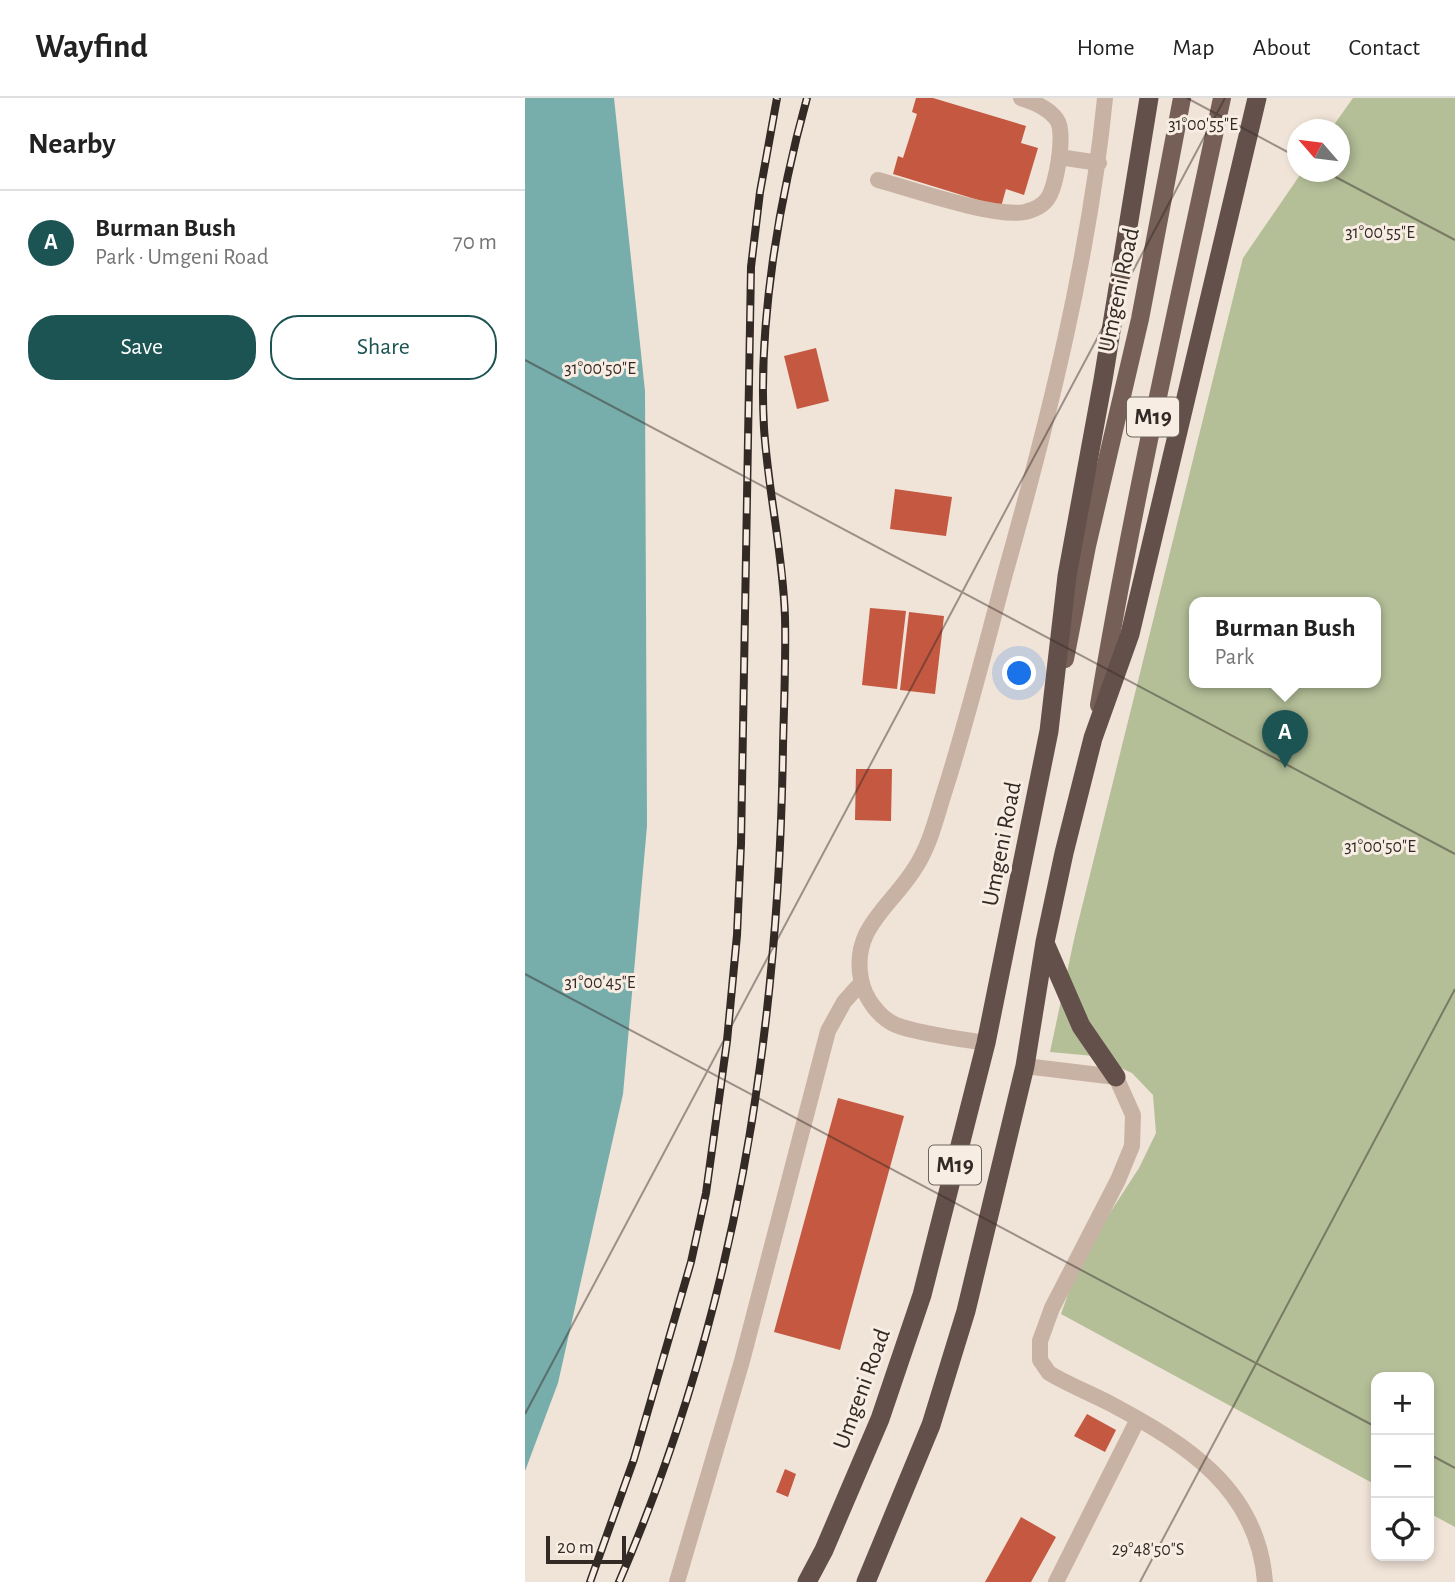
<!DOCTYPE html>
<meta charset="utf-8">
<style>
:root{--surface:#fff;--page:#f6f6f6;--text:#222;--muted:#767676;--line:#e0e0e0;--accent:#1c5453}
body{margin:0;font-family:"Alegreya Sans",sans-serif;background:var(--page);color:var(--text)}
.controls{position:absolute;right:21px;bottom:21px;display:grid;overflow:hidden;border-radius:14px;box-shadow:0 4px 10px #0003}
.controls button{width:63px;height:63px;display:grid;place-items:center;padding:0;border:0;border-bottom:2px solid var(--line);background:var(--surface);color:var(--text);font:35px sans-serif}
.compass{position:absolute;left:762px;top:21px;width:63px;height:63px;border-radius:50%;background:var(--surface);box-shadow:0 4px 10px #0003;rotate:298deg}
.scale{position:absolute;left:21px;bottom:18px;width:80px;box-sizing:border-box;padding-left:7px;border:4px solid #332925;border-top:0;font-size:19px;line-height:24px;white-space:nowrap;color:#332925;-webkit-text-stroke:5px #f8ede3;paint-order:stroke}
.you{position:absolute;left:495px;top:576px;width:24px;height:24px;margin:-18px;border:5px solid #fff;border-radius:50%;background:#1a73e8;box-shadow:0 0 0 10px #1a73e833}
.badge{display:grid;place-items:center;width:46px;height:46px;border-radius:50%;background:var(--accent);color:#fff;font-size:23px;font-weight:700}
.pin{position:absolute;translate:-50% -58px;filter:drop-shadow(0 2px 4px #0008)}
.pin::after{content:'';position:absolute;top:37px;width:24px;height:21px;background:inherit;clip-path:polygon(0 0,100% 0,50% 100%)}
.popup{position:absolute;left:664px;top:499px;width:192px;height:91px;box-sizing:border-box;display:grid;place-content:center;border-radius:14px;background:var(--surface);filter:drop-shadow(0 2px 5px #0005);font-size:23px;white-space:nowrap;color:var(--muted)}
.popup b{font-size:26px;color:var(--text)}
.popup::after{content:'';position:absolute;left:50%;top:100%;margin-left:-14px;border:14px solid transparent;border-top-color:var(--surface)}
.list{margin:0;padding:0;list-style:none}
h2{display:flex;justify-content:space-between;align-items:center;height:91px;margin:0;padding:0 28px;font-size:30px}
h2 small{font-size:23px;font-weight:400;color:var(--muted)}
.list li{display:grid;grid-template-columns:46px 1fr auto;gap:21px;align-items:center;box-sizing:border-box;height:105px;padding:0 28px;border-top:2px solid var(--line)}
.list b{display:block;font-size:26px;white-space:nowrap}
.list p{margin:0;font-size:23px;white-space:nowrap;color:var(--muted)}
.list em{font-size:23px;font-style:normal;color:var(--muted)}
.actions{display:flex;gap:14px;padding:21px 28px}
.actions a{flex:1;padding:16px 0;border:2px solid var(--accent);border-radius:28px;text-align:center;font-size:24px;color:var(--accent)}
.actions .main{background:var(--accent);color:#fff}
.icon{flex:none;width:38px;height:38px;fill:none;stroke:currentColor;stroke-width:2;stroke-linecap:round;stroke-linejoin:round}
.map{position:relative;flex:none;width:930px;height:1484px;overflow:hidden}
header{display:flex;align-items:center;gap:42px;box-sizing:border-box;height:98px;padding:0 35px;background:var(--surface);border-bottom:2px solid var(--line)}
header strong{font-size:33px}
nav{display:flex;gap:38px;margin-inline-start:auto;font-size:24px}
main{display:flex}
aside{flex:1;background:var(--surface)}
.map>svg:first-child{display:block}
.green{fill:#b4bf98;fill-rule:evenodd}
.water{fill:#77adab}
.building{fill:#c45841}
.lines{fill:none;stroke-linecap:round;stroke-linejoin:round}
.service{stroke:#c8b2a4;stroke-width:16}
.primary{stroke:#755f56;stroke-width:18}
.trunk{stroke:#64504a;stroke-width:19}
.rail-casing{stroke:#332925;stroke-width:8}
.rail{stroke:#f8ede3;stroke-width:5;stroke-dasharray:16;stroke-linecap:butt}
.ticks{fill:none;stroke:#332925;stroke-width:2;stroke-opacity:0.45}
.labels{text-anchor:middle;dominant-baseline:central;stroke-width:6;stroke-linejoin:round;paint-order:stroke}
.shield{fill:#f8ede3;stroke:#6e645e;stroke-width:2}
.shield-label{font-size:23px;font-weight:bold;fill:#332925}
.street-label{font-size:24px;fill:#332925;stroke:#f8ede3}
.ticks-label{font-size:18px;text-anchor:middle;fill:#332925;stroke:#f8ede3;stroke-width:6;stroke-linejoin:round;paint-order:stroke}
</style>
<header>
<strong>Wayfind</strong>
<nav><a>Home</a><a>Map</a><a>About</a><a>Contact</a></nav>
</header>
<main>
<aside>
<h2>Nearby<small></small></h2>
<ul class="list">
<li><span class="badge">A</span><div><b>Burman Bush</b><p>Park · Umgeni Road</p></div><em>70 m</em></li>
</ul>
<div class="actions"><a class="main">Save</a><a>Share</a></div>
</aside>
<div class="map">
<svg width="930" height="1484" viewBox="0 0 930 1484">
<rect width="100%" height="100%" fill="#f0e3d7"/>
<!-- green -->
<path class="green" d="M 828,0 L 930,0 L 930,1429 L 904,1415 L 904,1279 L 851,1279 L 851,1387 L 536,1216 L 547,1185 L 577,1127 L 614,1070 L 631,1035 L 628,997 L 607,975 L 569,958 L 525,954 L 550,837 L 718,160 L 777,74 L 814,74 L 814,32 L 806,31 ZM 669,504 L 851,504 L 851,584 L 669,584 Z"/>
<!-- water -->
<path class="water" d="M 0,0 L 89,0 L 120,293 L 122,728 L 98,996 L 33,1285 L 0,1373 Z"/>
<!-- building -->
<path class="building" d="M 391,0 L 408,0 L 501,28 L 496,45 L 513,50 L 499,97 L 481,91 L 476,109 L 368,76 L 373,58 L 378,60 L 392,16 L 387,14 Z
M 291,250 L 304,303 L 272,311 L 259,258 Z
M 370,391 L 427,399 L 421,438 L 365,431 Z
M 345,510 L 381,513 L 372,591 L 337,587 Z
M 384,514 L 419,518 L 410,596 L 375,592 Z
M 331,671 L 367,671 L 366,723 L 330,722 Z
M 313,1000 L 379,1018 L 315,1252 L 249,1234 Z
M 562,1316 L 591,1332 L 580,1354 L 549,1338 Z
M 260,1371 L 271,1376 L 263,1399 L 251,1394 Z
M 496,1419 L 531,1439 L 506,1484 L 460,1484 Z"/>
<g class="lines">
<!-- service -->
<path class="service" d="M 534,59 L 574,65
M 353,82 C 387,91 468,120 500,114 C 508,112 518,108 523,100 C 531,88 541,35 532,22 C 524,10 509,4 496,0
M 461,945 C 436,941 394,936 371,927 C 354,920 339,899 336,881 C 326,830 366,809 390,770 C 406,746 412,716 421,689 C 443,619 461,547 480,476 C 524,320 564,161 580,0
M 500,968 L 591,979 L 608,1017 L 607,1048 L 593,1082 L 527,1210 L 515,1243 L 515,1262 L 524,1275 C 544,1287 565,1295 586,1306 C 661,1346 733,1391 740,1484
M 152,1484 L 217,1263 L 303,933 L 319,904 L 336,885
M 531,1484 L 613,1321"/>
<!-- primary -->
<path class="primary" d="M 540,561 L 562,448 L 615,221 L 657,0
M 574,607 C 608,403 654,202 697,0"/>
<!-- trunk -->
<path class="trunk" d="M 520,845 L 556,928 L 591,979
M 282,1484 L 299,1452 L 355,1321 L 397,1197 L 461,945 L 524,633 L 542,478 L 578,282 L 624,0
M 341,1484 L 406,1327 L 441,1213 L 500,968 L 520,844 L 539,755 L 568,640 L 605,536 L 732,0"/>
<defs>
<path id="rail" d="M 65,1484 L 109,1361 L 166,1164 L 181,1095 L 202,943 L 212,837 L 216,746 L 226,169 L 235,94 L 252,0
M 94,1484 C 210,1216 254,938 258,648 C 259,605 261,562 260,519 C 258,455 243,393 239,330 C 233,226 254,100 282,0"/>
</defs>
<!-- rail casing -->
<use href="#rail" class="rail-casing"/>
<!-- rail -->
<use href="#rail" class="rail"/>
</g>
<!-- ticks -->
<path class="ticks" d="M 662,0 L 772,59M 801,74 L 930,142M 0,262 L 930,756M 0,876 L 851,1329M 0,1316 L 700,0M 904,1356 L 930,1370M 615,1484 L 930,891"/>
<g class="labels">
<!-- shield labels -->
<g class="shield">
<rect x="602" y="299.5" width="52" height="39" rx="5"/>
<rect x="404" y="1047.5" width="52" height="39" rx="5"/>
</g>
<g class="shield-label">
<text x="628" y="319">M19</text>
<text x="430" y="1067">M19</text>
</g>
<!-- street labels -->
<g class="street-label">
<text transform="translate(594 192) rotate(-78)">Umgeni Road</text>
<text transform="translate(477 746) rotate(-79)">Umgeni Road</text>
<text transform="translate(337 1291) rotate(-70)">Umgeni Road</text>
</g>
</g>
<g class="ticks-label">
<text x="678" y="32">31°00'55"E</text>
<text x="855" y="140">31°00'55"E</text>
<text x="75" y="276">31°00'50"E</text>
<text x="855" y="754">31°00'50"E</text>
<text x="75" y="890">31°00'45"E</text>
<text x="623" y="1457">29°48'50"S</text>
</g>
</svg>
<div class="controls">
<button>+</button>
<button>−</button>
<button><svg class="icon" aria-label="locate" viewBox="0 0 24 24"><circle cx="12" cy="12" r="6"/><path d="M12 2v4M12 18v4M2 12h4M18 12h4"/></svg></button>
</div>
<svg class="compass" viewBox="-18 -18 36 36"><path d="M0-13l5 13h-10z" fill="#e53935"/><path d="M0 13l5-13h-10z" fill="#767676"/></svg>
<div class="scale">20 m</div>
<div class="you"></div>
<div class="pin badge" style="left:760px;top:670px">A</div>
<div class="popup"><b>Burman Bush</b>Park</div>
</div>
</main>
